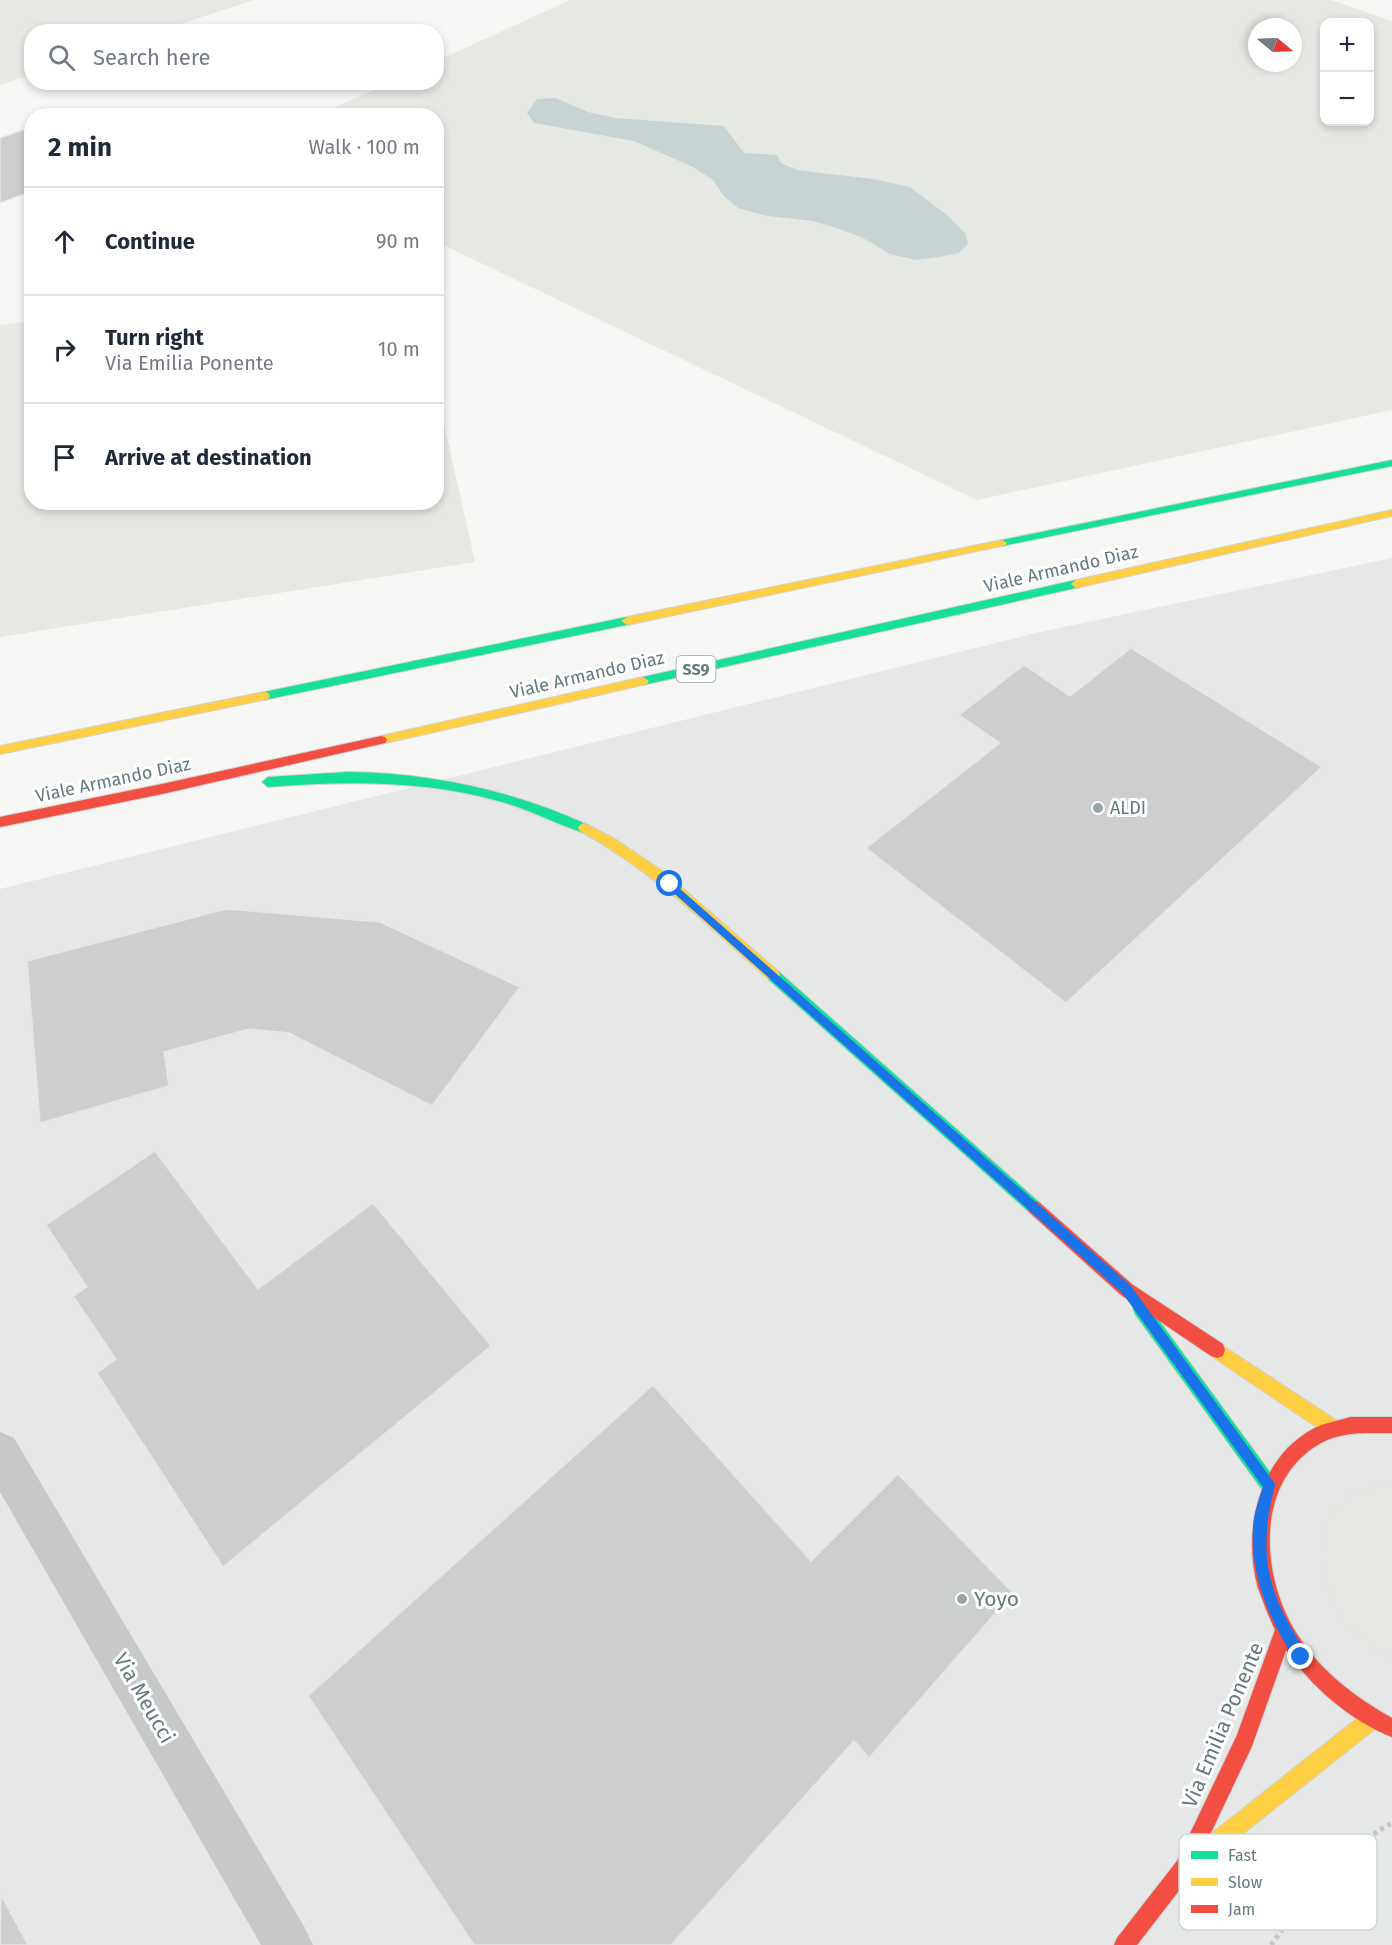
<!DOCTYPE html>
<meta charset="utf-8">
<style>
:root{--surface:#fff;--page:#f2f2f3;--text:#1f2937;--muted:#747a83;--line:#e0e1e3}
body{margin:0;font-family:"Fira Sans",sans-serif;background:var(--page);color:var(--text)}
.controls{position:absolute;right:18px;top:18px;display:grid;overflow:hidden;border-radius:12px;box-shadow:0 3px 9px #0003}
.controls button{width:54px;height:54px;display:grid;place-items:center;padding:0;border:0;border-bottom:2px solid var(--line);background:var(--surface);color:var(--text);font:30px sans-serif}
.compass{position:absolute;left:1248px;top:18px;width:54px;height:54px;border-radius:50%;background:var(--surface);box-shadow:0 3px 9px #0003;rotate:109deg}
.stop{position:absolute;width:18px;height:18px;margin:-14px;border:4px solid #1a73e8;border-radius:50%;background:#fff}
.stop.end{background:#1a73e8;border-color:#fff;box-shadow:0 2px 6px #0008}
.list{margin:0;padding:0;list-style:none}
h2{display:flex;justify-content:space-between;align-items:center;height:78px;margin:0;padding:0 24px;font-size:26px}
h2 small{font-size:20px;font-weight:400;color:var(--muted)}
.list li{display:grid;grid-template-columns:39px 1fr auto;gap:18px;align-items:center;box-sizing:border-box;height:108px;padding:0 24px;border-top:2px solid var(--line)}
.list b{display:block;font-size:22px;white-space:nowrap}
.list p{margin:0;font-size:20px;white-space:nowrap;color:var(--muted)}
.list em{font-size:20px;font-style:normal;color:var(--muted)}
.icon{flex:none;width:33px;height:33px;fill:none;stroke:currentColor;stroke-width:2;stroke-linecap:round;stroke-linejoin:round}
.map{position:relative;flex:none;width:1392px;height:1945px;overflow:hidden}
.search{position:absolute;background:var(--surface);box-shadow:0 3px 9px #0003;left:24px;top:24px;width:420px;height:66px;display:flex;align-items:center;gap:15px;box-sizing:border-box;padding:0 21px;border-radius:24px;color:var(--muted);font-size:22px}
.panel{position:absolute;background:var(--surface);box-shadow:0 3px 9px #0003;left:24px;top:108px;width:420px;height:402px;border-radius:24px}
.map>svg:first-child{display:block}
.built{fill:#e6e7e7}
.green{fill:#e6e8e3;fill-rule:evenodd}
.water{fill:#c7d4d3}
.building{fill:#cdcece;stroke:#e6e6e5;stroke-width:1.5}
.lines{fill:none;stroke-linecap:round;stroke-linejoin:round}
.fast-casing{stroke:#d1d2d2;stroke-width:2}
.slow-casing{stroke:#d1d2d2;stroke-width:2}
.jam-casing{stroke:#d1d2d2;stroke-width:2}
.path{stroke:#c5c6c7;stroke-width:5;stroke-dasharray:4 4;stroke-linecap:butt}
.street{fill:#c7c9c9;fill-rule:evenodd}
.fast{fill:#16e098;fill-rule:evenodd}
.slow{fill:#ffcf43;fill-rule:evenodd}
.jam{fill:#f24e42;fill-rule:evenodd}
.route{fill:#1a73e8}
.poi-dot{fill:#97a5a8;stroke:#fff;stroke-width:2}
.labels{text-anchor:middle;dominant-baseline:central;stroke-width:6;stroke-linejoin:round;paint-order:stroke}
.shield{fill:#fff;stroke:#92a2a5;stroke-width:1.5}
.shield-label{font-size:16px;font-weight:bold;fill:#647a7e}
.street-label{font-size:18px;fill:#647a7e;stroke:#fff}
.poi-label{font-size:18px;fill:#647a7e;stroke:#fff;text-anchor:start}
.near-poi-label{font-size:21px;fill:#647a7e;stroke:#fff;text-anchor:start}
.near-street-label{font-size:21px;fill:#647a7e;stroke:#fff}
.key{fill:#fff;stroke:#d0d7d8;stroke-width:1.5}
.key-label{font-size:16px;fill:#647a7e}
</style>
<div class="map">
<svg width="1392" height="1945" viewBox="0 0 1392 1945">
<rect width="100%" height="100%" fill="#f6f6f5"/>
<!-- built -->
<path class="built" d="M 1392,558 L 1392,1945 L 0,1945 L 0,889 L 1040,632 Z"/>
<!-- green -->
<path class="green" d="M 0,0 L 254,0 L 160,31 L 32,32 L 31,75 L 0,85 Z
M 570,0 L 1331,0 L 1392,21 L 1392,410 L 977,500 L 437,242 L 436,116 L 316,116 L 389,83 L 436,82 L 437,61 ZM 1324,22 L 1370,22 L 1370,122 L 1324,122 ZM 1257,27 L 1293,27 L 1293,63 L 1257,63 Z
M 31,321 L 32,502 L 436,502 L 437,393 L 475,562 L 0,637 L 0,325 Z
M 1376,1487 L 1392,1488 L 1392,1659 C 1377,1650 1364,1640 1352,1628 C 1319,1593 1306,1527 1350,1496 C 1356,1491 1368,1489 1376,1487 Z"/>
<!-- water -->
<path class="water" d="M 556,98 L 588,112 L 615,118 L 724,126 L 744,153 L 777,155 L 781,163 L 797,170 L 873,179 L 910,187 L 948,216 L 965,233 L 968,244 L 959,253 L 939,257 L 915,260 L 890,254 L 863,238 L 840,229 L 813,221 L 767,216 L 738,208 L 724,196 L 713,180 L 693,167 L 634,141 L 534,123 L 527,113 L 537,99 Z"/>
<!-- building -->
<path class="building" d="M 32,127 L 32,191 L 0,203 L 0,138 Z
M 1131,648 L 1322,767 L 1066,1003 L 866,848 L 1000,743 L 959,715 L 1024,665 L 1070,696 Z
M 226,909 L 380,922 L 520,987 L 432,1106 L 289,1033 L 249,1029 L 164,1052 L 169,1086 L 40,1123 L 27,961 Z
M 155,1151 L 258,1289 L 373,1203 L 491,1346 L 223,1567 L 97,1373 L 116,1359 L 73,1296 L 87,1287 L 46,1225 Z
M 653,1385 L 811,1561 L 898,1474 L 1013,1593 L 869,1758 L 854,1741 L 671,1945 L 474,1945 L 308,1696 Z
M 1,1895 L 28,1945 L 0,1945 Z"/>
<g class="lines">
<defs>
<path id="fast" d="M 1392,460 L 1392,466 L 1002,546 L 997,543 L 1002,540 Z
M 1076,580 L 1080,581 L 1080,587 L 643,685 L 637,681 L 643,677 Z
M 627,617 L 631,618 L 631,624 L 264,700 L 258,696 L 264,692 Z
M 348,772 C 432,773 511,790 588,825 L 590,828 L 584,833 C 556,824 530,810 502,802 C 424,780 348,781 268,787 L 262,782 L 268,777 Z
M 773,969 L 778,971 L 1040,1203 L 1043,1208 L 1040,1213 L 1035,1215 L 1030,1213 L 768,979 L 766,975 L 768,971 Z
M 1141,1301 L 1147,1304 L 1275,1479 L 1277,1485 L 1275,1491 L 1269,1493 L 1263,1491 L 1135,1314 L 1133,1309 L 1135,1304 Z"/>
<path id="slow" d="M 1392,510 L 1392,516 L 1076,588 L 1071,584 L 1076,580 Z
M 1002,540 L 1007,543 L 1006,545 L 627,625 L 621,621 L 627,617 Z
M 643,677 L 649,681 L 647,684 L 381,744 L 375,740 L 381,736 Z
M 264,692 L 268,693 L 270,696 L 268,699 L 0,754 L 0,746 Z
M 584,823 L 615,839 L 664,872 L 778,971 L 780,975 L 778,979 L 768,979 C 708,925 651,870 580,831 L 578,828 L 580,825 Z
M 1217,1342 L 1339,1422 L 1341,1428 L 1339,1434 L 1333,1436 L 1327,1434 L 1211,1356 L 1209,1350 L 1211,1344 Z
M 1372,1710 L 1379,1712 L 1381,1719 L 1379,1726 L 1197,1870 L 1190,1873 L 1183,1870 L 1180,1863 L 1183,1856 L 1365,1712 Z"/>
<path id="jam" d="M 381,736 L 385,737 L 387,740 L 385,743 L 162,794 L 0,827 L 0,817 L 162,784 Z
M 1035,1201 L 1040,1203 L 1133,1285 L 1223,1344 L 1225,1350 L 1223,1356 L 1217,1358 L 1211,1356 L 1121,1295 L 1030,1213 L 1027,1208 L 1030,1203 Z
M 1350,1417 L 1392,1417 L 1392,1433 C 1368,1433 1342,1431 1321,1443 C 1253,1481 1261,1578 1297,1634 C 1320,1671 1355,1697 1392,1718 L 1392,1737 C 1349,1720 1312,1687 1286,1650 L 1252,1746 L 1191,1875 L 1137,1945 L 1114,1945 L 1117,1938 L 1177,1861 L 1237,1735 L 1275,1630 C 1269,1617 1263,1602 1258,1588 C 1242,1532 1258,1460 1311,1430 C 1323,1423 1338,1421 1350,1417 Z"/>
</defs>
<!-- fast casing -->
<use href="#fast" class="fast-casing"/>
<!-- slow casing -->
<use href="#slow" class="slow-casing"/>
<!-- jam casing -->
<use href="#jam" class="jam-casing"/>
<!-- path -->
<path class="path" d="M 1271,1945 C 1306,1897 1339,1852 1392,1823"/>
<!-- street -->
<path class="street" d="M 0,1432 L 14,1438 L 305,1928 L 313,1945 L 261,1945 L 0,1492 Z"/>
<!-- fast -->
<use href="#fast" class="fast"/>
<!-- slow -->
<use href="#slow" class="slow"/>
<!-- jam -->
<use href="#jam" class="jam"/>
</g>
<!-- route -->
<path class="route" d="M 670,880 L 1131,1286 L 1273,1481 L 1275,1485 C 1257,1554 1267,1593 1306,1652 L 1308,1657 L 1306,1662 L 1301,1663 L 1296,1662 C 1269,1619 1247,1570 1254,1518 C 1256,1507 1260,1497 1263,1487 L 1123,1294 L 667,887 L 667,881 Z"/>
<!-- markers -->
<g class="poi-dot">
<circle cx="1098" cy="808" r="6"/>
<circle cx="962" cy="1599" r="6"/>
</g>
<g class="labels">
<!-- shield labels -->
<rect class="shield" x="676.5" y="656" width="39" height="26" rx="4.5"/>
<g class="shield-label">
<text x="696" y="669">SS9</text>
</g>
<!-- street labels -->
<g class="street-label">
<text transform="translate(1061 569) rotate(-13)">Viale Armando Diaz</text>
<text transform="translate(587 675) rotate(-13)">Viale Armando Diaz</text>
<text transform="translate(113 780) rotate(-12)">Viale Armando Diaz</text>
</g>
<!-- poi labels -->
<g class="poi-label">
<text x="1110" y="808">ALDI</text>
</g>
<!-- near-poi labels -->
<g class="near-poi-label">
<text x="974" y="1599">Yoyo</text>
</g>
<!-- near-street labels -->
<g class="near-street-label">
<text transform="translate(144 1698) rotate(60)">Via Meucci</text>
<text transform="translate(1223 1725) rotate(-67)">Via Emilia Ponente</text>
</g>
</g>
<!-- legend -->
<rect x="1179" y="1834" width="198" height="96" rx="9" class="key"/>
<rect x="1191" y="1851" width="27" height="8" fill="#16e098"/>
<rect x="1191" y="1878" width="27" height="8" fill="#ffcf43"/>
<rect x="1191" y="1905" width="27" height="8" fill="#f24e42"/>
<g class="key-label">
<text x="1228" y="1861">Fast</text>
<text x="1228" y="1888">Slow</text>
<text x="1228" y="1915">Jam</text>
</g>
</svg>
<div class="controls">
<button>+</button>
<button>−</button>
</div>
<svg class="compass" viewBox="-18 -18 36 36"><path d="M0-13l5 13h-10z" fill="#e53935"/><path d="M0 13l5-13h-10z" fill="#747a83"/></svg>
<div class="stop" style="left:670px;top:884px"></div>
<div class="stop end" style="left:1301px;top:1657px"></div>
<div class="search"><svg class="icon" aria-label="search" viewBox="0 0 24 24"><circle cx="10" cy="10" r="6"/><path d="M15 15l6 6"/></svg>Search here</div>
<section class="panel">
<h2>2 min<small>Walk · 100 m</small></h2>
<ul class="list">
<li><svg class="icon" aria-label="ahead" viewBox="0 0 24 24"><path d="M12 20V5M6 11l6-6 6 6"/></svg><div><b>Continue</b></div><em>90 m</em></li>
<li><svg class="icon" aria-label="right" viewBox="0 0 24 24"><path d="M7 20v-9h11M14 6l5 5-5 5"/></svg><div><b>Turn right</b><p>Via Emilia Ponente</p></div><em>10 m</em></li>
<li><svg class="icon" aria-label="arrive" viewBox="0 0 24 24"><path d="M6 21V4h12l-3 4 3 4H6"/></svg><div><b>Arrive at destination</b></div></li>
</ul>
</section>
</div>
